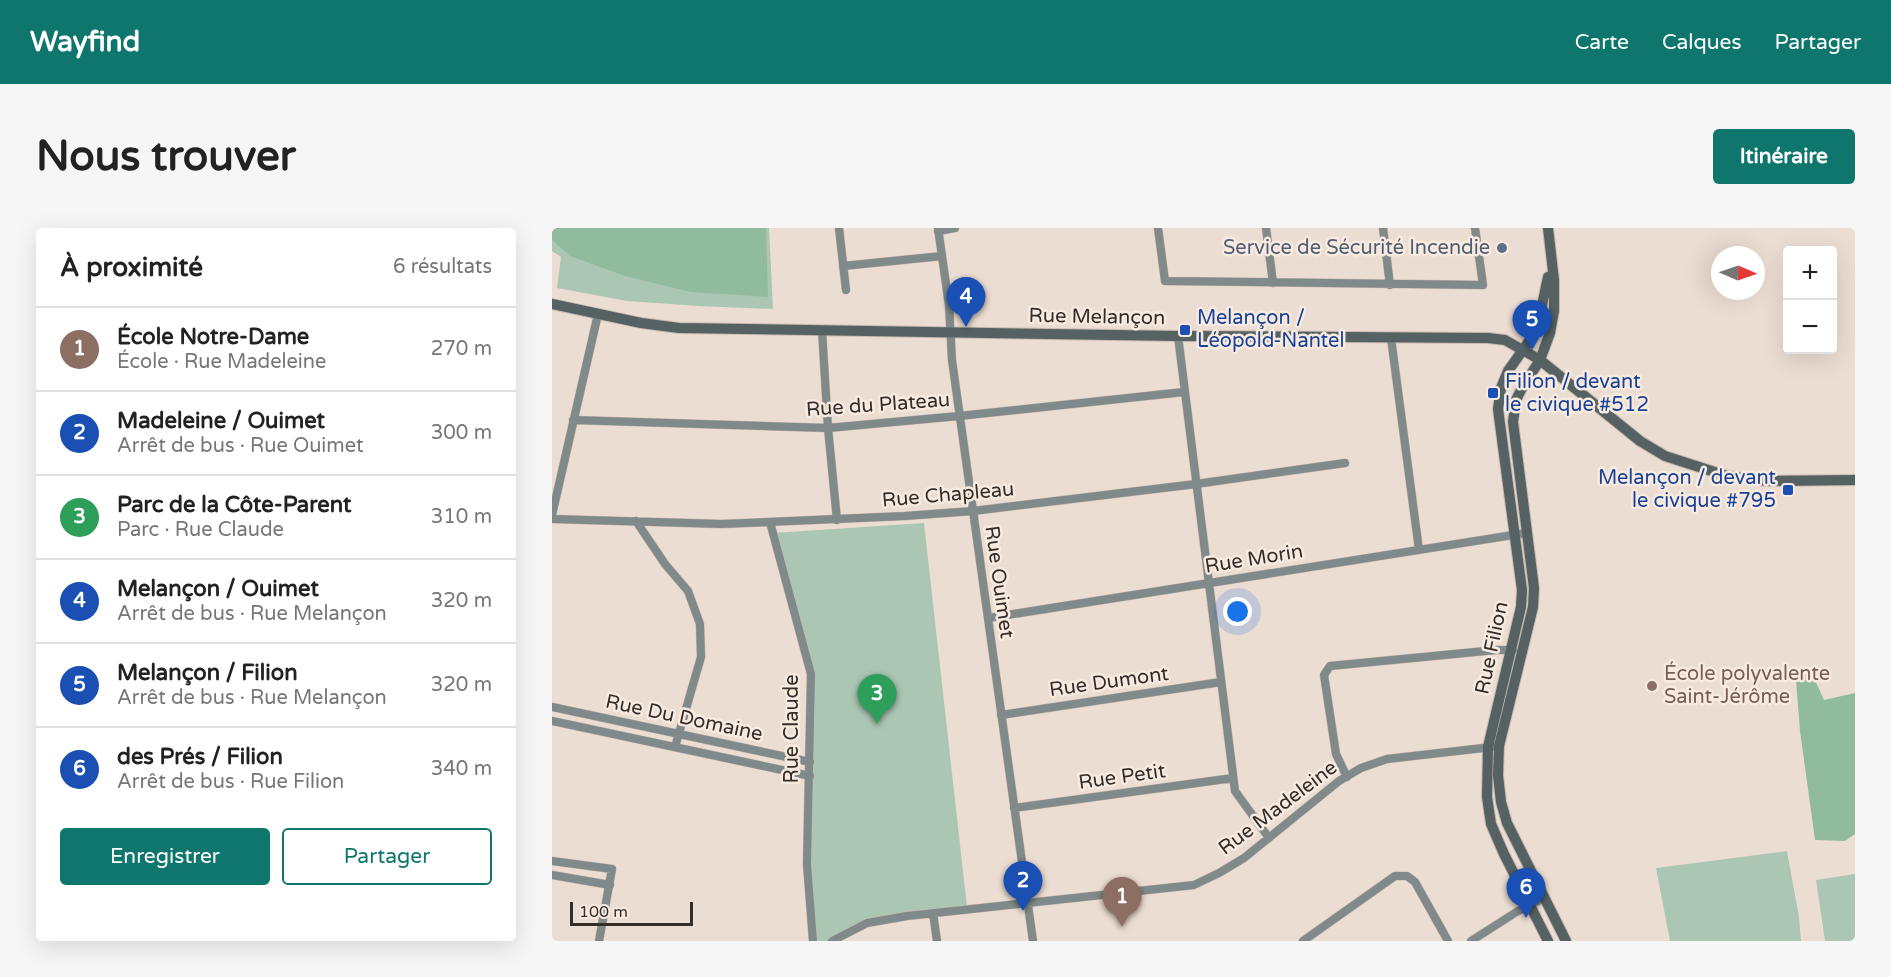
<!DOCTYPE html>
<html lang="fr">
<meta charset="utf-8">
<style>
:root{--surface:#fff;--page:#f6f6f6;--text:#222;--muted:#767676;--line:#e0e0e0;--accent:#0f766e}
body{margin:0;font-family:"Varela Round",sans-serif;background:var(--page);color:var(--text)}
.controls{position:absolute;right:18px;top:18px;display:grid;overflow:hidden;border-radius:6px;box-shadow:0 6px 24px #0002}
.controls button{width:54px;height:54px;display:grid;place-items:center;padding:0;border:0;border-bottom:2px solid var(--line);background:var(--surface);color:var(--text);font:30px sans-serif}
.compass{position:absolute;left:1159px;top:18px;width:54px;height:54px;border-radius:50%;background:var(--surface);box-shadow:0 6px 24px #0002;rotate:92deg}
.scale{position:absolute;left:18px;bottom:15px;width:123px;box-sizing:border-box;padding-left:6px;border:3px solid #342e2a;border-top:0;font-size:16px;line-height:21px;white-space:nowrap;color:#342e2a;-webkit-text-stroke:4px #f9eadf;paint-order:stroke}
.you{position:absolute;left:686px;top:384px;width:21px;height:21px;margin:-15px;border:4px solid #fff;border-radius:50%;background:#1a73e8;box-shadow:0 0 0 9px #1a73e833}
.badge{display:grid;place-items:center;width:39px;height:39px;border-radius:50%;background:var(--accent);color:#fff;font-size:20px;font-weight:700}
.pin{position:absolute;translate:-50% -50px;filter:drop-shadow(0 2px 3px #0008)}
.pin::after{content:'';position:absolute;top:32px;width:21px;height:18px;background:inherit;clip-path:polygon(0 0,100% 0,50% 100%)}
.list{margin:0;padding:0;list-style:none}
h2{display:flex;justify-content:space-between;align-items:center;height:78px;margin:0;padding:0 24px;font-size:26px}
h2 small{font-size:20px;font-weight:400;color:var(--muted)}
.list li{display:grid;grid-template-columns:39px 1fr auto;gap:18px;align-items:center;box-sizing:border-box;height:84px;padding:0 24px;border-top:2px solid var(--line)}
.list b{display:block;font-size:22px;white-space:nowrap}
.list p{margin:0;font-size:20px;white-space:nowrap;color:var(--muted)}
.list em{font-size:20px;font-style:normal;color:var(--muted)}
.actions{display:flex;gap:12px;padding:18px 24px}
.actions a{flex:1;padding:14px 0;border:2px solid var(--accent);border-radius:6px;text-align:center;font-size:21px;color:var(--accent)}
.actions .main{background:var(--accent);color:#fff}
.map{position:relative;flex:none;width:1303px;height:713px;overflow:hidden;border-radius:6px}
header{display:flex;align-items:center;gap:36px;box-sizing:border-box;height:84px;padding:0 30px;background:var(--accent);color:#fff}
header strong{font-size:28px}
nav{display:flex;gap:33px;margin-inline-start:auto;font-size:21px}
.intro{display:flex;align-items:center;justify-content:space-between;box-sizing:border-box;height:144px;padding:0 36px}
h1{margin:0;font-size:42px}
.button{padding:15px 27px;border-radius:6px;background:var(--accent);color:#fff;font-size:21px;font-weight:700}
main{display:flex;gap:36px;padding:0 36px}
aside{flex:1;background:var(--surface);border-radius:6px;box-shadow:0 6px 24px #0002}
.map>svg:first-child{display:block}
.green{fill:#abc7b3}
.forest{fill:#91bb9d}
.lines{fill:none;stroke-linecap:round;stroke-linejoin:round}
.street-casing{stroke:#c7bab0;stroke-width:9}
.secondary-casing{stroke:#c7bab0;stroke-width:12}
.street{stroke:#818a8b;stroke-width:8}
.secondary{stroke:#556163;stroke-width:10}
.service-dot{fill:#5c6f8a;stroke:#f9eadf;stroke-width:2}
.transit-dot{fill:#1a4fb4;stroke:#f9eadf;stroke-width:2}
.education-dot{fill:#8d6e63;stroke:#f9eadf;stroke-width:2}
.labels{text-anchor:middle;dominant-baseline:central;stroke-width:5;stroke-linejoin:round;paint-order:stroke}
.service-label{font-size:20px;fill:#4e5e75;stroke:#f9eadf;text-anchor:end}
.street-label{font-size:20px;fill:#342e2a;stroke:#f9eadf}
.transit-label{font-size:20px;fill:#164399;stroke:#f9eadf;text-anchor:start}
.education-label{font-size:20px;fill:#785e54;stroke:#f9eadf;text-anchor:start}
</style>
<header>
<strong>Wayfind</strong>
<nav><a>Carte</a><a>Calques</a><a>Partager</a></nav>
</header>
<div class="intro"><h1>Nous trouver</h1><a class="button">Itinéraire</a></div>
<main>
<aside>
<h2>À proximité<small>6 résultats</small></h2>
<ul class="list">
<li><span class="badge" style="background:#8d6e63">1</span><div><b>École Notre-Dame</b><p>École · Rue Madeleine</p></div><em>270 m</em></li>
<li><span class="badge" style="background:#1a4fb4">2</span><div><b>Madeleine / Ouimet</b><p>Arrêt de bus · Rue Ouimet</p></div><em>300 m</em></li>
<li><span class="badge" style="background:#2e9e5b">3</span><div><b>Parc de la Côte-Parent</b><p>Parc · Rue Claude</p></div><em>310 m</em></li>
<li><span class="badge" style="background:#1a4fb4">4</span><div><b>Melançon / Ouimet</b><p>Arrêt de bus · Rue Melançon</p></div><em>320 m</em></li>
<li><span class="badge" style="background:#1a4fb4">5</span><div><b>Melançon / Filion</b><p>Arrêt de bus · Rue Melançon</p></div><em>320 m</em></li>
<li><span class="badge" style="background:#1a4fb4">6</span><div><b>des Prés / Filion</b><p>Arrêt de bus · Rue Filion</p></div><em>340 m</em></li>
</ul>
<div class="actions"><a class="main">Enregistrer</a><a>Partager</a></div>
</aside>
<div class="map">
<svg width="1303" height="713" viewBox="0 0 1303 713">
<rect width="100%" height="100%" fill="#ecddd2"/>
<!-- green -->
<path class="green" d="M 0,0 L 217,0 L 221,81 L 146,78 L 75,73 L 5,60 L 9,29 L 0,23 Z
M 372,295 L 415,679 L 314,691 L 280,713 L 262,713 L 255,556 L 257,435 L 221,305 Z
M 1235,623 L 1247,689 L 1249,713 L 1118,713 L 1104,640 Z
M 1303,646 L 1303,713 L 1273,713 L 1264,652 Z"/>
<!-- forest -->
<path class="forest" d="M 0,0 L 214,0 L 216,69 L 139,64 L 73,48 L 18,28 L 0,12 Z
M 1243,440 L 1263,452 L 1272,472 L 1303,465 L 1303,606 L 1293,613 L 1263,612 L 1248,503 Z"/>
<g class="lines">
<defs>
<path id="street" d="M 287,0 L 294,62
M 386,0 L 397,77 L 400,132 L 481,713
M 606,0 L 613,53 L 931,57 L 923,0
M 714,0 L 721,55
M 831,0 L 838,57
M 386,3 L 403,0
M 291,38 L 390,28
M 270,102 L 276,200 L 285,292
M 626,108 L 683,563 L 717,610
M 839,110 L 867,322
M 21,192 L 276,200 L 407,188 L 632,164
M 0,287 L 46,86
M 0,291 L 170,296 L 353,288 L 421,283 L 644,256 L 793,235
M 84,293 L 113,336 L 136,363 L 148,396 L 149,429 L 123,519
M 218,294 L 259,446 L 255,636 L 261,713
M 436,390 L 974,305
M 0,479 L 258,534
M 449,487 L 669,454
M 0,493 L 258,548
M 795,549 L 784,526 L 772,447 L 778,438 L 944,422 L 961,422
M 462,580 L 681,550
M 0,633 L 60,641 L 47,713
M 0,647 L 58,657
M 381,685 L 385,713
M 280,713 L 315,695 L 355,688 L 642,657 L 667,645 L 692,630 L 787,553 L 809,540 L 835,531 L 940,519
M 751,713 L 843,648 L 855,648 L 863,654 L 896,713
M 919,713 L 966,683 L 992,670"/>
<path id="secondary" d="M 996,0 L 1002,52 L 1002,83 L 998,105 L 988,132 L 970,160 L 964,172 L 961,194 L 982,360 L 981,379 L 947,518 L 946,547 L 949,574 L 955,595 L 1014,713
M 996,49 L 989,82 L 980,109 L 956,143 L 949,160 L 946,181 L 970,362 L 969,379 L 936,519 L 935,569 L 939,596 L 952,626 L 996,713
M 0,76 L 89,95 L 127,100 L 626,108 L 936,110 L 953,112 L 988,132 L 1088,213 L 1113,228 L 1175,248 L 1215,253 L 1303,252"/>
</defs>
<!-- street casing -->
<use href="#street" class="street-casing"/>
<!-- secondary casing -->
<use href="#secondary" class="secondary-casing"/>
<!-- street -->
<use href="#street" class="street"/>
<!-- secondary -->
<use href="#secondary" class="secondary"/>
</g>
<!-- markers -->
<circle class="service-dot" cx="950" cy="20" r="6"/>
<g class="transit-dot">
<rect x="627" y="96" width="12" height="12" rx="3"/>
<rect x="935" y="159" width="12" height="12" rx="3"/>
<rect x="1230" y="256" width="12" height="12" rx="3"/>
</g>
<circle class="education-dot" cx="1100" cy="458" r="6"/>
<g class="labels">
<!-- service labels -->
<g class="service-label">
<text x="938" y="20">Service de Sécurité Incendie</text>
</g>
<!-- street labels -->
<g class="street-label">
<text transform="translate(545 89) rotate(1)">Rue Melançon</text>
<text transform="translate(326 177) rotate(-4)">Rue du Plateau</text>
<text transform="translate(396 267) rotate(-5)">Rue Chapleau</text>
<text transform="translate(702 331) rotate(-9)">Rue Morin</text>
<text transform="translate(447 354) rotate(82)">Rue Ouimet</text>
<text transform="translate(940 420) rotate(-78)">Rue Filion</text>
<text transform="translate(557 454) rotate(-8)">Rue Dumont</text>
<text transform="translate(132 490) rotate(12)">Rue Du Domaine</text>
<text transform="translate(240 501) rotate(-90)">Rue Claude</text>
<text transform="translate(570 549) rotate(-8)">Rue Petit</text>
<text transform="translate(726 580) rotate(-37)">Rue Madeleine</text>
</g>
<!-- transit labels -->
<g class="transit-label">
<text x="645" y="90">Melançon /<tspan x="645" dy="23">Léopold-Nantel</tspan></text>
<text x="953" y="154">Filion / devant<tspan x="953" dy="23">le civique #512</tspan></text>
<text x="1224" y="250" text-anchor="end">Melançon / devant<tspan x="1224" dy="23">le civique #795</tspan></text>
</g>
<!-- education labels -->
<g class="education-label">
<text x="1112" y="446">École polyvalente<tspan x="1112" dy="23">Saint-Jérôme</tspan></text>
</g>
</g>
</svg>
<div class="controls">
<button>+</button>
<button>−</button>
</div>
<svg class="compass" viewBox="-18 -18 36 36"><path d="M0-13l5 13h-10z" fill="#e53935"/><path d="M0 13l5-13h-10z" fill="#767676"/></svg>
<div class="scale">100 m</div>
<div class="you"></div>
<div class="pin badge" style="left:570px;top:699px;background:#8d6e63">1</div>
<div class="pin badge" style="left:471px;top:683px;background:#1a4fb4">2</div>
<div class="pin badge" style="left:325px;top:496px;background:#2e9e5b">3</div>
<div class="pin badge" style="left:414px;top:99px;background:#1a4fb4">4</div>
<div class="pin badge" style="left:980px;top:122px;background:#1a4fb4">5</div>
<div class="pin badge" style="left:974px;top:690px;background:#1a4fb4">6</div>
</div>
</main>
